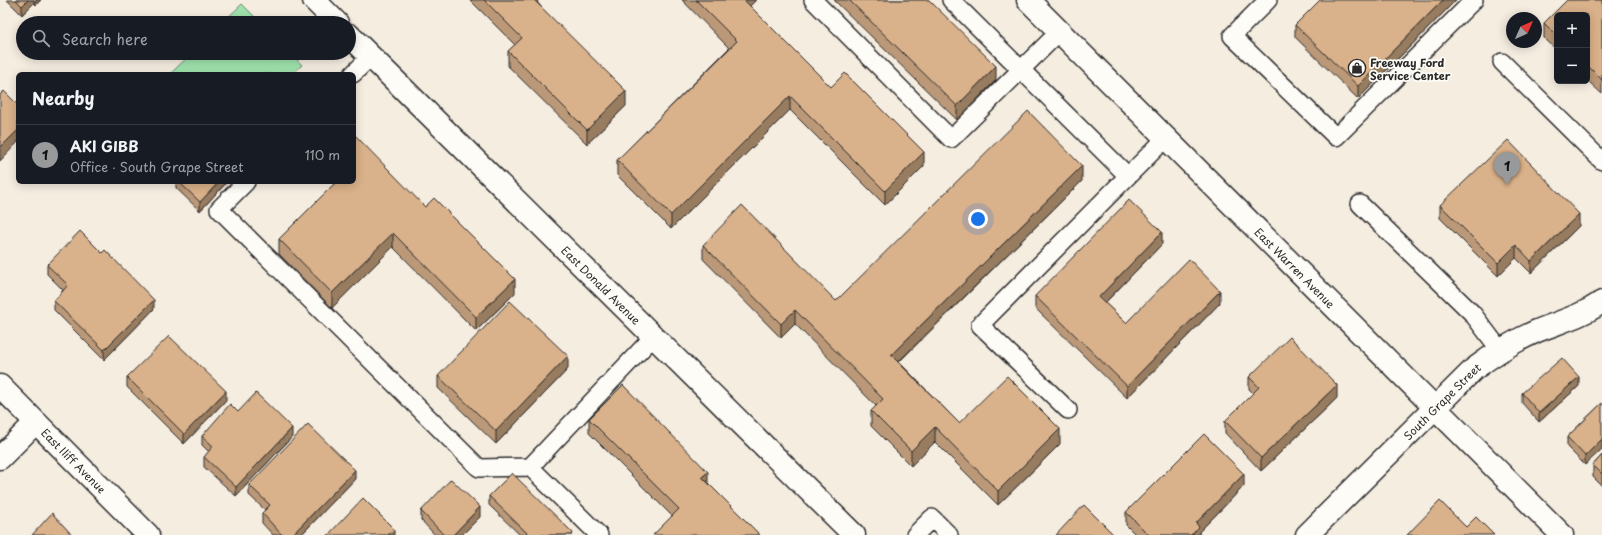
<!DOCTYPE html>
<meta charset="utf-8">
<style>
:root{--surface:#171b24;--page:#242831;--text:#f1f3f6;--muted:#9ea1a6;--line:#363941;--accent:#98999b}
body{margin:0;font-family:"Playpen Sans",sans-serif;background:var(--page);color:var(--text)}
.controls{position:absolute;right:12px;top:12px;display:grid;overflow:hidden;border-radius:6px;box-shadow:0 2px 10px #0003}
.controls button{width:36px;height:36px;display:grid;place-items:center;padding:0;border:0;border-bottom:1px solid var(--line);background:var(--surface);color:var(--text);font:20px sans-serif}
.compass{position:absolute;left:1506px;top:12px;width:36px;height:36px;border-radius:50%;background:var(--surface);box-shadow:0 2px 10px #0003;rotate:45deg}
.you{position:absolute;left:978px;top:219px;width:14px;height:14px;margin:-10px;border:3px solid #fff;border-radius:50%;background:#1a73e8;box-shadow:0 0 0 6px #1a73e833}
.badge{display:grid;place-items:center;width:26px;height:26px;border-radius:50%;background:var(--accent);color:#111;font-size:13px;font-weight:700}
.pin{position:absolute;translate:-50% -33px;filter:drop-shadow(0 1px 2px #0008)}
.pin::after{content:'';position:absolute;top:21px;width:14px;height:12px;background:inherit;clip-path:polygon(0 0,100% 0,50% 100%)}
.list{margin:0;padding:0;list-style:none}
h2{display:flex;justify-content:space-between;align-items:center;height:52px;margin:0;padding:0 16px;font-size:17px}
h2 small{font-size:13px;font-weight:400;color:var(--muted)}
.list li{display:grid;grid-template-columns:26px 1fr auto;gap:12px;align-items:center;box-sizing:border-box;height:60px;padding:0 16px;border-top:1px solid var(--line)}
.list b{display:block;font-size:15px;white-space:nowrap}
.list p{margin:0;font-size:13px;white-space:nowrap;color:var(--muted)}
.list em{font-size:13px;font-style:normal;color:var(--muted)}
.icon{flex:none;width:22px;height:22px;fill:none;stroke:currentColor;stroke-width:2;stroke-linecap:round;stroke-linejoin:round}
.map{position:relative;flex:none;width:1602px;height:535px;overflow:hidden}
.search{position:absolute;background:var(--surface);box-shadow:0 2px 10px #0003;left:16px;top:16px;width:340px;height:44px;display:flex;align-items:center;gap:10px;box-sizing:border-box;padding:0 14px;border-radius:22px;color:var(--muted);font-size:15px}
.panel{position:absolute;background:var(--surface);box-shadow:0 2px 10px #0003;left:16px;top:72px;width:340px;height:112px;border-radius:6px}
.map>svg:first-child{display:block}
.green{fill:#a0e3ae;stroke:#66876c}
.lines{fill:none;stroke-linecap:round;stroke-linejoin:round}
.service-casing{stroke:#2b2b2b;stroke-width:20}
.minor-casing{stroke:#2b2b2b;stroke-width:25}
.service{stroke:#fdfcf7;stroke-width:17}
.minor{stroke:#fdfcf7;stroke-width:22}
.wall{fill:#bb9877;stroke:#2b2b2b}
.shaded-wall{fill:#987c61;stroke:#2b2b2b}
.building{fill:#d9b18a;stroke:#2b2b2b}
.labels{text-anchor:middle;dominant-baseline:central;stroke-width:3.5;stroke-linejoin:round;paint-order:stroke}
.poi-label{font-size:11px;font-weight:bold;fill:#2b2b2b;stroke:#fdfcf7;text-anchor:start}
.street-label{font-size:11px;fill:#2b2b2b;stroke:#fdfcf7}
</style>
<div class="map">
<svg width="1602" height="535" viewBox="0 0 1602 535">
<rect width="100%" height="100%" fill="#f6ede1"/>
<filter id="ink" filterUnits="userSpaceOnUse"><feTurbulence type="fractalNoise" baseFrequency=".025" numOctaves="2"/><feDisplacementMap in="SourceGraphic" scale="8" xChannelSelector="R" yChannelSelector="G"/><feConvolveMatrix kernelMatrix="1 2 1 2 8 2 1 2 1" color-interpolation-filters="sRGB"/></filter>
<g filter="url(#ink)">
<!-- green -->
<path class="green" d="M 242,4 L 261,23 L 222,23 Z
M 192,53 L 290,53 L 302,65 L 292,74 L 170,74 Z"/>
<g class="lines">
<defs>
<path id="service" d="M 813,0 L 951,139 L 1060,31
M 951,0 L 1128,176 L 980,325 L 1068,410
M 1268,0 L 1232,36 L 1336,137 L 1474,0
M 1502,62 L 1602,161
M 353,74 L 371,56
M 1128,176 L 1166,138
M 246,182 L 219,209 L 479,468 L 530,467 L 599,535
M 1360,204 L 1472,313 L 1500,350
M 530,467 L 654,336
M 915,535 L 932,518 L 949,535"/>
<g id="minor">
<path d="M 314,0 L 337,23"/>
<path id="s1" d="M 1028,0 L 1562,535"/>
<path id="s2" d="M 349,35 L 854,535"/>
<path id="s3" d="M 0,386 L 148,535"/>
<path d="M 0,458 L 35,423"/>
<path id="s4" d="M 1307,535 L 1474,369 C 1494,354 1514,341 1537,331 C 1559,322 1582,316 1602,302"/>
</g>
</defs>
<!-- service casing -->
<use href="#service" class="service-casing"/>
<!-- minor casing -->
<use href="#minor" class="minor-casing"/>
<!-- service -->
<use href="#service" class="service"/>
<!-- minor -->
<use href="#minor" class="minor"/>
</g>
<!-- wall -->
<path class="wall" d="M 7,0 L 41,0 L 36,5 L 34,3 L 22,15 Z
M 470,0 L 539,0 L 537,2 L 626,106 L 587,144 L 508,66 L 508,51 L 515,45 Z
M 682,0 L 756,0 L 750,6 L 831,87 L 924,166 L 885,205 L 790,110 L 671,229 L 617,175 L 617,160 L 729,48 Z
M 834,0 L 929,0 L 996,80 L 957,120 Z
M 1456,0 L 1358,99 L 1295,37 L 1295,25 Z
M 1567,0 L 1602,0 L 1602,94 L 1587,80 L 1587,15 L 1557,15 L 1557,50 L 1544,38 L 1544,23 Z
M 1082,181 L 899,362 L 959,423 L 1060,444 L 998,505 L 935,442 L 911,466 L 871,426 L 871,411 L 876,406 L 795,324 L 781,338 L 703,259 L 703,245 L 836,301 Z
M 176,182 L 227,182 L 200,211 L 176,188 Z
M 332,182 L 354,182 L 425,207 L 515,293 L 476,331 L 393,247 L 332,308 L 279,254 L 279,239 L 334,184 Z
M 1440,205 L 1579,226 L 1531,273 L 1516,258 L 1498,276 L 1440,218 Z
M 1162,244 L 1105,303 L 1126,323 L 1220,303 L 1127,398 L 1035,308 L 1035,296 Z
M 47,265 L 154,309 L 104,360 L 54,310 L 54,301 L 63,290 L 47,274 Z
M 568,369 L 496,444 L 438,388 L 438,376 Z
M 127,377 L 226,400 L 184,444 L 127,387 Z
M 1249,377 L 1337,398 L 1261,471 L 1225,433 L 1225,421 L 1253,393 L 1249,389 Z
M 1579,386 L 1539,422 L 1522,403 L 1522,393 Z
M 1602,403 L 1585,465 L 1567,447 L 1567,437 Z
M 238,412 L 292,437 L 236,496 L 204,467 L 204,457 L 209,452 L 202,445 L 202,436 Z
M 589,419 L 708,483 L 672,516 L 589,433 Z
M 1602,455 L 1602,486 L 1593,477 L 1593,465 Z
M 355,479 L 301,535 L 273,535 L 262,523 L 262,513 L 265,510 L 249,495 L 249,485 Z
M 1244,486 L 1199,532 L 1199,535 L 1136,535 L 1126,525 L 1126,512 Z
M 489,496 L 573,535 L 520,535 L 489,505 Z
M 421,511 L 480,517 L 462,535 L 435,535 L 421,520 Z"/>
<!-- shaded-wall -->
<path class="shaded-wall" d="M 28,0 L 34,0 L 34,3 L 22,15 L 22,6 Z
M 36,0 L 41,0 L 36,5 Z
M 743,0 L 756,0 L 743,13 Z
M 1443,0 L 1456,0 L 1358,99 L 1358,86 Z
M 996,66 L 996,80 L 957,120 L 957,106 Z
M 626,91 L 626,106 L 587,144 L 587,130 Z
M 790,96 L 790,110 L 671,229 L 671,215 Z
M 18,130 L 18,142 L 0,161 L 0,148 Z
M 924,152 L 924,166 L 885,205 L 885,191 Z
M 1082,166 L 1082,181 L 891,369 L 891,355 Z
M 219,182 L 227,182 L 200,211 L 200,202 Z
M 1579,214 L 1579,226 L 1531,273 L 1531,261 Z
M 1162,232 L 1162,244 L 1099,309 L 1099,297 Z
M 393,233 L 393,247 L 332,308 L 332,293 Z
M 1516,245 L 1516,258 L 1498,276 L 1498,263 Z
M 515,279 L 515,293 L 476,331 L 476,317 Z
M 1220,291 L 1220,303 L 1127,398 L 1127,386 Z
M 154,300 L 154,309 L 104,360 L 104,350 Z
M 795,310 L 795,324 L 781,338 L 781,324 Z
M 568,356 L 568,369 L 496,444 L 496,431 Z
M 1579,377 L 1579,386 L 1539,422 L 1539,413 Z
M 1337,385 L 1337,398 L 1261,471 L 1261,458 Z
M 226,391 L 226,400 L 184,444 L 184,434 Z
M 935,427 L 935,442 L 911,466 L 911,451 Z
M 292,428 L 292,437 L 236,496 L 236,487 Z
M 1060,429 L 1060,444 L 998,505 L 998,491 Z
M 1602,439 L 1602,449 L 1585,465 L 1585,456 Z
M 355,470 L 355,479 L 301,535 L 292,535 Z
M 708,472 L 708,486 L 702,477 Z
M 1244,474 L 1244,486 L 1199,532 L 1199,535 L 1191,535 L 1196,523 Z
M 480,507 L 480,517 L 462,535 L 453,535 Z
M 394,529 L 394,535 L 388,535 Z"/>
<!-- building -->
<path class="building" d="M 16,0 L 28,0 L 22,6 Z
M 484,0 L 534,0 L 626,91 L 587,130 L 508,51 L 522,38 Z
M 696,0 L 744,0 L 831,87 L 845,73 L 924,152 L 885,191 L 790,96 L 671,215 L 617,160 L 737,41 Z
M 849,0 L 929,0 L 996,66 L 957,106 Z
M 1320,0 L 1443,0 L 1358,86 L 1295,25 Z
M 1567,0 L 1602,0 L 1602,80 L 1587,65 L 1587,15 L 1557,15 L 1557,36 L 1544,23 Z
M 4,91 L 18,105 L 18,130 L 0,148 L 0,95 Z
M 1028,111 L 1082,166 L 891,355 L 959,423 L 1007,376 L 1060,429 L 998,491 L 935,427 L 911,451 L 871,411 L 883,399 L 795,310 L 781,324 L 703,245 L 742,205 L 836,301 Z
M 354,134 L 425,207 L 434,198 L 515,279 L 476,317 L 393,233 L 332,293 L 279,239 L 336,182 L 354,182 Z
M 1508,140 L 1579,214 L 1531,261 L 1516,245 L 1498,263 L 1440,205 Z
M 179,182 L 219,182 L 200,202 Z
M 1129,200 L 1162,232 L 1099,297 L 1126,323 L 1189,259 L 1220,291 L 1127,386 L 1035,296 Z
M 80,231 L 102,253 L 105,250 L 154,300 L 104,350 L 54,301 L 68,285 L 47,265 Z
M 510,301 L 568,356 L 496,431 L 438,376 Z
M 169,336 L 226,391 L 184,434 L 127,377 Z
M 1290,337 L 1337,385 L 1261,458 L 1225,421 L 1259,387 L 1249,377 Z
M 1562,358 L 1579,377 L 1539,413 L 1522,393 Z
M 623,385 L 708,472 L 702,477 L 760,535 L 653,535 L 679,509 L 589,419 Z
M 256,393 L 292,428 L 236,487 L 204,457 L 213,446 L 202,436 L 230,404 L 238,412 Z
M 1602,403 L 1602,439 L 1585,456 L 1567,437 Z
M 308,424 L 355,470 L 292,535 L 282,535 L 262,513 L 270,505 L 249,485 Z
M 1204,434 L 1244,474 L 1196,523 L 1199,527 L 1191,535 L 1149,535 L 1126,512 Z
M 1602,455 L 1602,474 L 1593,465 Z
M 512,473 L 573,533 L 572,535 L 529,535 L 489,496 Z
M 451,479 L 480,507 L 453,535 L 444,535 L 421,511 Z
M 363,498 L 394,529 L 388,535 L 328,535 Z
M 1440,501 L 1466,527 L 1476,517 L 1494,535 L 1407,535 Z
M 1084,505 L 1114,535 L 1056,535 Z
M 52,513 L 72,535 L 32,535 Z"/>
</g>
<!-- icons -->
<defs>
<symbol id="shop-ring" viewBox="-11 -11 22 22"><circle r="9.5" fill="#fdfcf7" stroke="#2b2b2b" stroke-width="1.5"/><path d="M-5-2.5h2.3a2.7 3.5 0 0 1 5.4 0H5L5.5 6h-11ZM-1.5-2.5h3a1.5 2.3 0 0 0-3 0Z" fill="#2b2b2b"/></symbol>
</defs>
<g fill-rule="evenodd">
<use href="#shop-ring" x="1347" y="58" width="20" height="20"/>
</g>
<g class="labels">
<!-- poi labels -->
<g class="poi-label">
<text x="1370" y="62">Freeway Ford<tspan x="1370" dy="13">Service Center</tspan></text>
</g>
<!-- street labels -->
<g class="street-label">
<text stroke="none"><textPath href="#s1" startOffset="378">East Warren Avenue</textPath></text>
<text stroke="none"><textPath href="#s2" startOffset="355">East Donald Avenue</textPath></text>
<text stroke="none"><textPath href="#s4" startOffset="190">South Grape Street</textPath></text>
<text stroke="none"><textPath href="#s3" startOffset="105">East Iliff Avenue</textPath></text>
</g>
</g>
</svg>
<div class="controls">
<button>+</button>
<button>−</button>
</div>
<svg class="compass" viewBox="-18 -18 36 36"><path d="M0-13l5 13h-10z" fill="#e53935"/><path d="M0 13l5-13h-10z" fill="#9ea1a6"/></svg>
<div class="you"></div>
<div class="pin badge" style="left:1507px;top:185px">1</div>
<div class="search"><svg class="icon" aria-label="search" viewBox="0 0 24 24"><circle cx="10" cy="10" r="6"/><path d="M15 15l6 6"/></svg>Search here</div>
<section class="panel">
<h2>Nearby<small></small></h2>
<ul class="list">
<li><span class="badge">1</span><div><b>AKI GIBB</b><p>Office · South Grape Street</p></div><em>110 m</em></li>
</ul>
</section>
</div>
